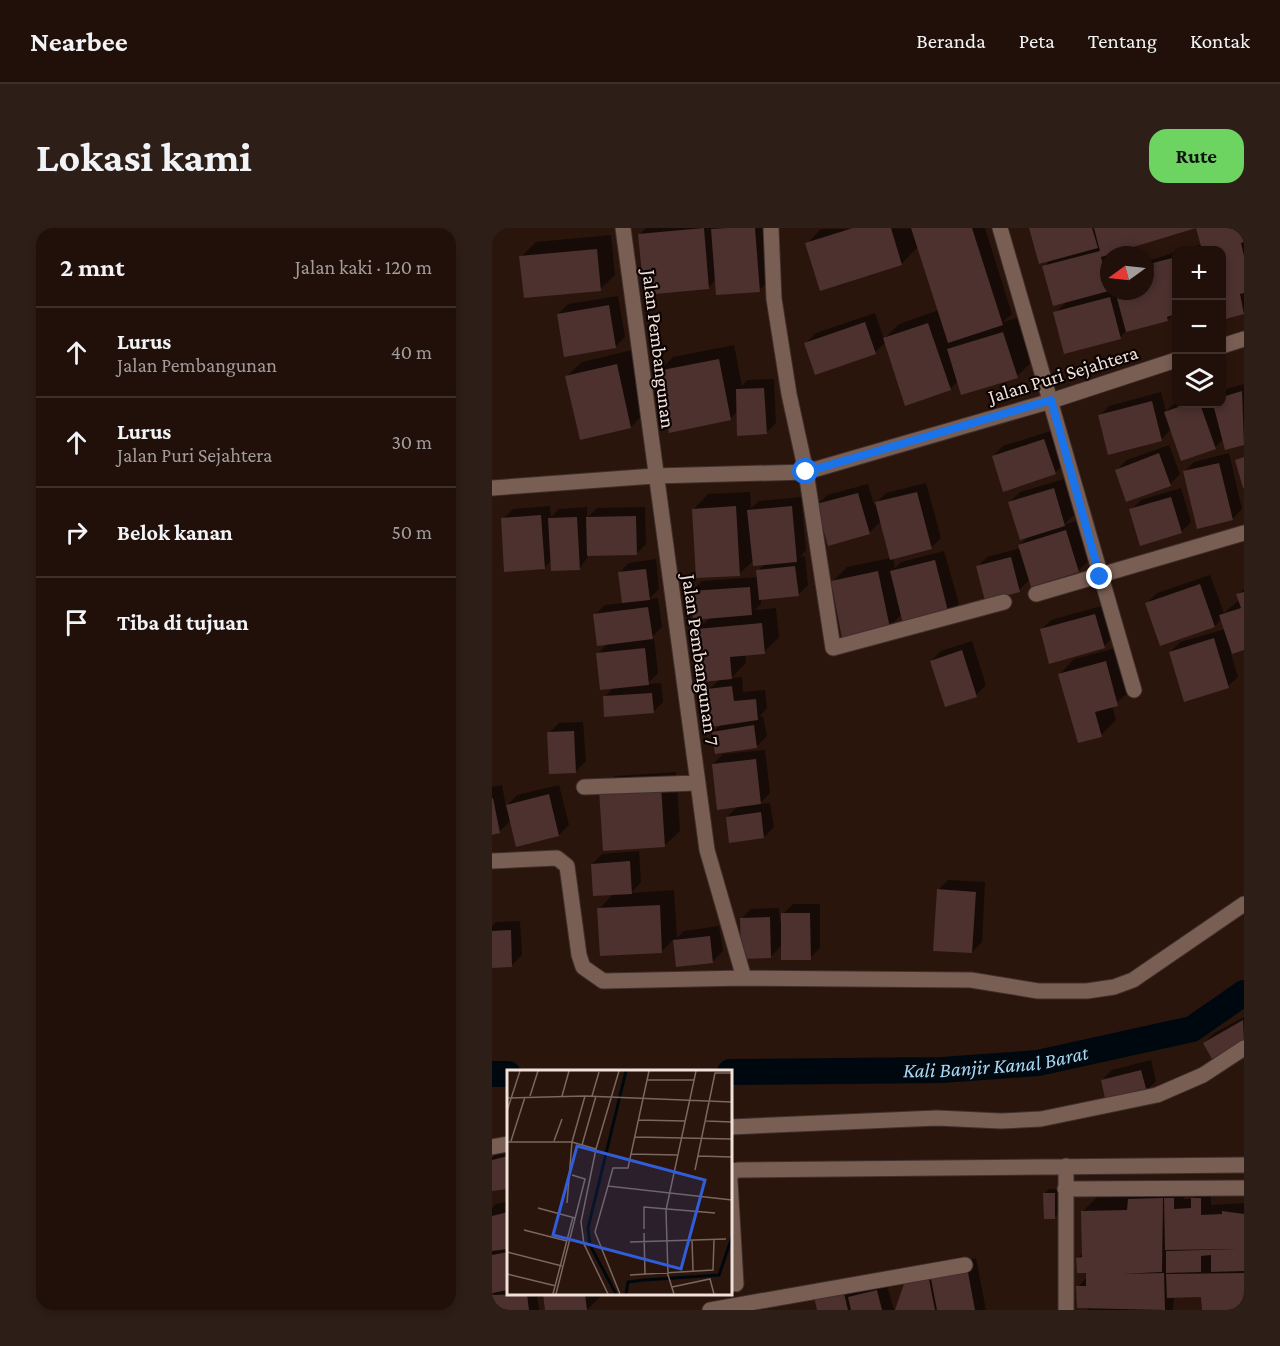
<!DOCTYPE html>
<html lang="id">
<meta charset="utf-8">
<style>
:root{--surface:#201009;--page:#2d1e17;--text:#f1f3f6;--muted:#a29d9c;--line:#3d302a;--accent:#6dd361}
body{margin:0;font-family:"Crimson Pro",serif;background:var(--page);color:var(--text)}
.controls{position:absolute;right:18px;top:18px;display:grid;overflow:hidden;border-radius:12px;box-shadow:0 3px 9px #0003}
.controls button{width:54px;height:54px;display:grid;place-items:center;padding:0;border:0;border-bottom:2px solid var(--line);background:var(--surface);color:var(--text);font:30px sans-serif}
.compass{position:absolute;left:608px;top:18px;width:54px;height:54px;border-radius:50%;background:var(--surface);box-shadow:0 3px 9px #0003;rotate:255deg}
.stop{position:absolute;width:18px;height:18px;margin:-14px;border:4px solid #1a73e8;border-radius:50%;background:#fff}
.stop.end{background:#1a73e8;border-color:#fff;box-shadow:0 2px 6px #0008}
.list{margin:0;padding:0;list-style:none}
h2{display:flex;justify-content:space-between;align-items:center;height:78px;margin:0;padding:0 24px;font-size:26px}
h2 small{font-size:20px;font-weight:400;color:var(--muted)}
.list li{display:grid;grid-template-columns:39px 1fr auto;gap:18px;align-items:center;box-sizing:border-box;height:90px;padding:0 24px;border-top:2px solid var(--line)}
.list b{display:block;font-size:22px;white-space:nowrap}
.list p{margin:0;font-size:20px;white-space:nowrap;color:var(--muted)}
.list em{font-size:20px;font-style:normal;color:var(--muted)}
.icon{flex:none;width:33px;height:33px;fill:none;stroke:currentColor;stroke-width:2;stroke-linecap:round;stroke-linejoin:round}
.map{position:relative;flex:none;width:752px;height:1082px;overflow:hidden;border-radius:18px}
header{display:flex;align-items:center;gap:36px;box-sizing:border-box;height:84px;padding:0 30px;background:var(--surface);border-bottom:2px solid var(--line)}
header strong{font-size:28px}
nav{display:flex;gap:33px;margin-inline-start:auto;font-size:21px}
.intro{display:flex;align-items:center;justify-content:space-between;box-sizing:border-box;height:144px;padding:0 36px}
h1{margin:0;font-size:42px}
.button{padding:15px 27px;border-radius:18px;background:var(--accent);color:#111;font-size:21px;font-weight:700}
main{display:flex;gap:36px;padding:0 36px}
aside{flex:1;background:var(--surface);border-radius:18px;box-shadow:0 3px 9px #0003}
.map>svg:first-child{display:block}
.shadow{fill:#0007}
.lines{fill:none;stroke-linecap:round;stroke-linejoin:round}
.canal{stroke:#00080f;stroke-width:26}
.building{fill:#4c312f}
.minor-casing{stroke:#3f2f2c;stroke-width:17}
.minor{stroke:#795e54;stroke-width:15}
.route{stroke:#1a73e8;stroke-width:8}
.labels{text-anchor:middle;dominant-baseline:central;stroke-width:4.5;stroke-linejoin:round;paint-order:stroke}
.street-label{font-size:20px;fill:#f1e1db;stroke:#0c0402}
.water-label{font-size:21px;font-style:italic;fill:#a8d7f2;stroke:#0c0402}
.inset-river{fill:none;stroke:#00080f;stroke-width:3}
.inset-road{fill:none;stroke:#7a675f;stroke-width:1.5}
.view{fill:#325dd8;fill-opacity:0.15;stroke:#325dd8;stroke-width:3}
.inset-edge{fill:none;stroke:#f1e1db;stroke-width:3}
</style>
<header>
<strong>Nearbee</strong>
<nav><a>Beranda</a><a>Peta</a><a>Tentang</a><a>Kontak</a></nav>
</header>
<div class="intro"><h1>Lokasi kami</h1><a class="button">Rute</a></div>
<main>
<aside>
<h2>2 mnt<small>Jalan kaki · 120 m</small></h2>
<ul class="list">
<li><svg class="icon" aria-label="ahead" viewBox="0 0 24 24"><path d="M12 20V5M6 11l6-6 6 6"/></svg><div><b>Lurus</b><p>Jalan Pembangunan</p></div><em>40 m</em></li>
<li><svg class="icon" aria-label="ahead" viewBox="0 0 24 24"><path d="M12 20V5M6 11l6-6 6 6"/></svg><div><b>Lurus</b><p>Jalan Puri Sejahtera</p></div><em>30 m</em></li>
<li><svg class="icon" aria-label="right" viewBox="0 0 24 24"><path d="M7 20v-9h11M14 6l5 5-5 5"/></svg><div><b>Belok kanan</b></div><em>50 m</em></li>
<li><svg class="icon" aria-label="arrive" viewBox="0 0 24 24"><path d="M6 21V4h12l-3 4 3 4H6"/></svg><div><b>Tiba di tujuan</b></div></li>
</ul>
</aside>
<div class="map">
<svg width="752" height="1082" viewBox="0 0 752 1082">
<rect width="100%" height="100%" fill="#2a150c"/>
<!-- shadow -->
<path class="shadow" d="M 154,0 L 278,0 L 282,48 L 267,62 L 224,51 L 217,59 L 147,7 Z
M 493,0 L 520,86 L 511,94 L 525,90 L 540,134 L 525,148 L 466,153 L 458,161 L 394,114 L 383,124 L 314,115 L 324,105 L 383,85 L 392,111 L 407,96 L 447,82 L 427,18 L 410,35 L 329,61 L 315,16 L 329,1 Z
M 539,0 L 701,0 L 617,27 L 615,63 L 653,63 L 653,34 L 684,24 L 684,85 L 675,92 L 635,102 L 628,109 L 563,85 L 575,73 L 552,39 L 559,31 Z
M 705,0 L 752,0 L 752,84 L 730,90 L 730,22 L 689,22 L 710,16 Z
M 119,7 L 123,47 L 108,61 L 29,29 L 44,14 Z
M 126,68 L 133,109 L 123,119 L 66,86 L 76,76 Z
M 242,117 L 250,158 L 255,152 L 282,151 L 284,195 L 274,205 L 246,183 L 238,191 L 166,144 L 181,129 Z
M 140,122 L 153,184 L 139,199 L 75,148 L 90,134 Z
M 752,156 L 752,216 L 734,221 L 732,211 L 723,219 L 679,201 L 669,212 L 607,188 L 617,178 L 669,164 L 674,183 L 684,174 L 730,176 L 731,162 Z
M 562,202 L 573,235 L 563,245 L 501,228 L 511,218 Z
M 677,217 L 688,246 L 678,256 L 625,242 L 635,232 Z
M 737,225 L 750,281 L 740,291 L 692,244 L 702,234 Z
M 572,251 L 582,287 L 572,297 L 584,293 L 596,333 L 586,343 L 538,351 L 527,362 L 485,339 L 495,329 L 529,320 L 528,317 L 538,307 L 518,274 L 528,264 Z
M 434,255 L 449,310 L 439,320 L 401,330 L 403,340 L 409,334 L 452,323 L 467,376 L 457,386 L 410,386 L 397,399 L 340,354 L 355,339 L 399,330 L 389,293 L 377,305 L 325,277 L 335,267 L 376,256 L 382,277 L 394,265 Z
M 689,260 L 699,294 L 689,304 L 639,282 L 649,272 Z
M 258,264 L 259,280 L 267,273 L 309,269 L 314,322 L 308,329 L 313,328 L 316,357 L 306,367 L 269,371 L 269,376 L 263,382 L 284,380 L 287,409 L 272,424 L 253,426 L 254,435 L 239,450 L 250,449 L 251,464 L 273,462 L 275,480 L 267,489 L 271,488 L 275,508 L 265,518 L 221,504 L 230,496 L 217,461 L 228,451 L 206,401 L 219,389 L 200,363 L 210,353 L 266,349 L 266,343 L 273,335 L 262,332 L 247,346 L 202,281 L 216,266 Z
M 58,278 L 59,289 L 67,281 L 95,279 L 95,290 L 105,280 L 153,279 L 154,316 L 144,326 L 97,327 L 88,340 L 60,332 L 52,340 L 11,291 L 21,281 Z
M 164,331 L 167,361 L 157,371 L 166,370 L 170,399 L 158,411 L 162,410 L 166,445 L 155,456 L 169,455 L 171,474 L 161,484 L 112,469 L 122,459 L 106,426 L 116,415 L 103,387 L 113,377 L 131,375 L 127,345 L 137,335 Z
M 718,347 L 732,385 L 747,372 L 746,367 L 752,361 L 752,420 L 739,425 L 746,449 L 736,458 L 678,424 L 688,414 L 733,401 L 730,390 L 723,398 L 669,416 L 655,375 L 665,365 Z
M 613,377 L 622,408 L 612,418 L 549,402 L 559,392 Z
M 480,413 L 494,457 L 484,467 L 439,433 L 449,423 Z
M 628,419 L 640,462 L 620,478 L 624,492 L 609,507 L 568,446 L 582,431 Z
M 91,494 L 94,533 L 84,543 L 57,505 L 67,495 Z
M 273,522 L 278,565 L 267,576 L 278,575 L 282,599 L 272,609 L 235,589 L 247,577 L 221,536 L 231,526 Z
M 184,544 L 188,603 L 173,617 L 109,563 L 123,548 Z
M 10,557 L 14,579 L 25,567 L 67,557 L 77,597 L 67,607 L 19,592 L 7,604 L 0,605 L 0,559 Z
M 147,623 L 149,654 L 139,665 L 182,662 L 185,710 L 192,703 L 227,698 L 231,723 L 221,733 L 185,738 L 182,711 L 170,723 L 107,681 L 122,665 L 100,636 L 110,626 Z
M 456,652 L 493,654 L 490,714 L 480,724 L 446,662 Z
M 301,676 L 328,676 L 328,720 L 318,730 L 291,716 L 278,729 L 249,691 L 259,681 L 287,680 L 288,694 L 291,694 L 291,686 Z
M 28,693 L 30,727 L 20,737 L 0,738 L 0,698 L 4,694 Z
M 752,789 L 752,812 L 721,829 L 712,815 L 722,805 Z
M 659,832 L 664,853 L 654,863 L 610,852 L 620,842 Z
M 16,917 L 16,959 L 0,962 L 0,930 Z
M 652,956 L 692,960 L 692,971 L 700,971 L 711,960 L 719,960 L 719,977 L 752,975 L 752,1082 L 711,1082 L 711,1067 L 682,1068 L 681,1082 L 596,1082 L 586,1059 L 595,1049 L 586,1030 L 591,1025 L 590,984 L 605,969 L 640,968 Z
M 557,961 L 567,961 L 567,985 L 563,989 L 552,966 Z
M 16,973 L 16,1066 L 45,1066 L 47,1082 L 2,1082 L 1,1067 L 6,1062 L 0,1064 L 0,980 L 4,976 Z
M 484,1030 L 494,1082 L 405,1082 L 414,1056 L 424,1046 L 450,1037 Z
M 394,1053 L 402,1082 L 326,1082 L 323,1069 Z
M 53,1066 L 109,1066 L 109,1068 L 95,1082 L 55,1082 Z"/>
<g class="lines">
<!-- canal -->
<g class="canal">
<path id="s1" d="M 238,844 L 450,842 L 546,835 L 700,801 L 752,765"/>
<path d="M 0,846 L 16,846"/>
</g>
</g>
<!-- building -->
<path class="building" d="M 212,0 L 217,61 L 152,67 L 146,6 Z
M 236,0 L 263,0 L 268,64 L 224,67 L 219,1 Z
M 361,0 L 399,0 L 410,37 L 328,63 L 313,15 Z
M 419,0 L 480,0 L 511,97 L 456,115 Z
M 537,0 L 600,0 L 606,20 L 547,36 Z
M 602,0 L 752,0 L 752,14 L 749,15 L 752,28 L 752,65 L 748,66 L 752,86 L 730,92 L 730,22 L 710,22 L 704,0 L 609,29 L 617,63 L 561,78 L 550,38 L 608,23 Z
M 105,21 L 109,63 L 32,70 L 27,28 Z
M 684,29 L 684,86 L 675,89 L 676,93 L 634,104 L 623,63 L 653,63 L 653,41 L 662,39 L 661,35 Z
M 618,69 L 629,111 L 572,126 L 561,84 Z
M 117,77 L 124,120 L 72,129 L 65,86 Z
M 373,94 L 384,126 L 323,147 L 312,115 Z
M 436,95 L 459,162 L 413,178 L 391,110 Z
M 511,104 L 526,150 L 469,167 L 455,121 Z
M 227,131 L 239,192 L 177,205 L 165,143 Z
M 125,136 L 139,200 L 88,212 L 73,148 Z
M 272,160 L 275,206 L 245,208 L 244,161 Z
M 750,163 L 752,217 L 733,222 L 721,176 L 730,176 L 730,169 Z
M 660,173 L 670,213 L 616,227 L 606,187 Z
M 695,176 L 708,176 L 724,221 L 689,233 L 672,184 Z
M 552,211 L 564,246 L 511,264 L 500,228 Z
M 667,225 L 679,258 L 634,274 L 623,242 Z
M 752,229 L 752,260 L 751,260 L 743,232 Z
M 727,235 L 741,292 L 705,301 L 691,243 Z
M 562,260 L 573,298 L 528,312 L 516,274 Z
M 425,264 L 440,321 L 398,332 L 383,274 Z
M 366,265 L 378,306 L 336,318 L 324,276 Z
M 679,269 L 690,305 L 648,318 L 637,281 Z
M 244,278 L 248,348 L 204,350 L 200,281 Z
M 300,278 L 305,334 L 261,338 L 255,282 Z
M 49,287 L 53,341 L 12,344 L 9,290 Z
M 144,288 L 145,327 L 95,328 L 94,289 Z
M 85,289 L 88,342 L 59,343 L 56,290 Z
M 574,302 L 587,344 L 539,359 L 526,317 Z
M 519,329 L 528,364 L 493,373 L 484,338 Z
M 443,332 L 457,387 L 412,400 L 398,343 Z
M 303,338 L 307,368 L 267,372 L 264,342 Z
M 154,341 L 158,372 L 130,375 L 126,344 Z
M 386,343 L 398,400 L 350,410 L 339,353 Z
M 708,356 L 723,399 L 668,418 L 653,375 Z
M 258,359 L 260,387 L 201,392 L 199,363 Z
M 752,364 L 752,422 L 740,426 L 727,387 L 749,380 L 744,366 Z
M 156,379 L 161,411 L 105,418 L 101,386 Z
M 603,386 L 613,420 L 557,436 L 548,401 Z
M 270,395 L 273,426 L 238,429 L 240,451 L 210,454 L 205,401 Z
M 722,410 L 737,460 L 692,474 L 677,424 Z
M 153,420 L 157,457 L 108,462 L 104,425 Z
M 470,422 L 485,469 L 453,479 L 438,433 Z
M 614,433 L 626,478 L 603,484 L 610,509 L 586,515 L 566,446 Z
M 240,458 L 242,473 L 264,471 L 266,492 L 219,499 L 215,461 Z
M 160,465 L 162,485 L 112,489 L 111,468 Z
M 262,497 L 265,520 L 223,526 L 220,504 Z
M 82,503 L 84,545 L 57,546 L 55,504 Z
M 264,531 L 269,576 L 225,582 L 220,536 Z
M 169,558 L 173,619 L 111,623 L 107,562 Z
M 57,566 L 67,608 L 24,619 L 14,577 Z
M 1,570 L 8,605 L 0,607 L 0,571 Z
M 269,584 L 272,610 L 237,615 L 234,589 Z
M 138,633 L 140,666 L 101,668 L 99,636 Z
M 445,661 L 484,664 L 480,725 L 441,723 Z
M 168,677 L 170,725 L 108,728 L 105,680 Z
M 289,685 L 318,685 L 319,732 L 289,732 Z
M 278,689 L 279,730 L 249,731 L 248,690 Z
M 19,702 L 20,739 L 0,740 L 0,703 Z
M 218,708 L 221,735 L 184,739 L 181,712 Z
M 751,792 L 752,813 L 720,831 L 711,815 Z
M 649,842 L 655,864 L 614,875 L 609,852 Z
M 16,928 L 16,961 L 0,963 L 0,932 Z
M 551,965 L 563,965 L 563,991 L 552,991 Z
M 671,970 L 670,1044 L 630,1046 L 672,1045 L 673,1082 L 585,1080 L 584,1058 L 594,1058 L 594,1045 L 585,1045 L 584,1030 L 590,1029 L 589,983 L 635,982 L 636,971 Z
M 672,970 L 682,970 L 682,981 L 699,980 L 699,970 L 709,970 L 709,987 L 730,986 L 730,983 L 752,986 L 752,1043 L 719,1044 L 719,1027 L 709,1028 L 709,1044 L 674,1045 L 674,1023 L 745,1021 L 673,1022 Z
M 16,984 L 16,1021 L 0,1023 L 0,988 Z
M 16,1024 L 16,1062 L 0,1065 L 0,1027 Z
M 475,1039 L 483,1082 L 445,1082 L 438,1046 Z
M 752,1045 L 752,1082 L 710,1082 L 709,1069 L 675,1070 L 674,1046 Z
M 437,1051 L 443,1082 L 403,1082 L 412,1056 Z
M 351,1061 L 356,1082 L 325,1082 L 322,1069 Z
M 385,1062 L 390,1082 L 359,1082 L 356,1069 Z
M 35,1066 L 37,1082 L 0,1082 L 0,1067 Z
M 51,1066 L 93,1066 L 95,1082 L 53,1082 Z"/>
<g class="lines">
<defs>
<path id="minor" d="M 131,0 L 215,622 L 252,750 L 479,752 L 546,763 L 595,763 L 622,759 L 641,752 L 752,676
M 279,0 L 282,71 L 297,166 L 314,244 L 341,420 L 512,374
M 508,0 L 642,462
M 730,118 L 752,111
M 0,260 L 162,248 L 314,244 L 559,173 L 684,132
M 544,366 L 752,305
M 92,559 L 205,555
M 0,633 L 65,630 L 75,638 L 87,727 L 91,739 L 111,753 L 252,750
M 238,899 L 445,890 L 509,893 L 549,891 L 665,867 L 711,847 L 752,820
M 0,919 L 16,916
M 574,938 L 574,1082
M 238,950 L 240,943 L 247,942 L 752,937
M 238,953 L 244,1056
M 573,961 L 752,960
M 218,1082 L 473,1037"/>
</defs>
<!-- minor casing -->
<use href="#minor" class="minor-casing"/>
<!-- minor -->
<use href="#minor" class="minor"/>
</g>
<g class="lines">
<!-- route -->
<path class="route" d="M 314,244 L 559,172 L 608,349"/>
</g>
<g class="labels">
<!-- street labels -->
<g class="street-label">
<text transform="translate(167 121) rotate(83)">Jalan Pembangunan</text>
<text transform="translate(571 146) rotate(-17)">Jalan Puri Sejahtera</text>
<text transform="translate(209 432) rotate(82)">Jalan Pembangunan 7</text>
</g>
<!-- water labels -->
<g class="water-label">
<text stroke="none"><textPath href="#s1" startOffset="266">Kali Banjir Kanal Barat</textPath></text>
</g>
</g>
<!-- overview -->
<g transform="translate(15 842)">
<rect width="225" height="225" fill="#2a150c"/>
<path class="inset-river" d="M 137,210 L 212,205 L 225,167M 109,224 L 83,175 L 81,158 L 119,1M 119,224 L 121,212 L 137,210"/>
<path class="inset-road" d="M 140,10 L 187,10M 23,26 L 31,1M 55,26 L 62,1M 85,26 L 92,2M 0,28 L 78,26 L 225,32M 0,41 L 13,1M 131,50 L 178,51M 199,51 L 225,52M 128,67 L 225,69M 4,71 L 18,27M 47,71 L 55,49M 0,72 L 65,72 L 89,79M 75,75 L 89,26M 124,84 L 170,85M 191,86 L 225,87M 188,100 L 208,3 L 225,3M 101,116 L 106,98 L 121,98 L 142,1M 60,133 L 65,72 L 78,26M 31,138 L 68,148M 137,159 L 137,137 L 208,143M 17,160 L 60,171M 137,163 L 138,204M 185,170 L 186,201M 123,172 L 219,169M 0,182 L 55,196M 0,204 L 49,216M 123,205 L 206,200 L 207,170M 165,217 L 203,209 L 207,224M 46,224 L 66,147M 49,224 L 78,109 L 65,105M 101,224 L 77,174 L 74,152 L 89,79 L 112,1M 113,224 L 88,162 L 101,116 L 225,130M 167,224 L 161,205 L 159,140 L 189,1"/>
<path class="view" d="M 70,76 L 198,110 L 174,199 L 46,165 Z"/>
<rect width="225" height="225" class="inset-edge"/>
</g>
</svg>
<div class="controls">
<button>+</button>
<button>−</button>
<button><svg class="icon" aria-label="layers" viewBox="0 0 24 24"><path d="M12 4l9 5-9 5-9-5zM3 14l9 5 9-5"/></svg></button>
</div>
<svg class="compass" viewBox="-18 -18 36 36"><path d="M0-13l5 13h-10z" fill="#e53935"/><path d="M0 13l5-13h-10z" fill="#a29d9c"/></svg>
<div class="stop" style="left:314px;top:244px"></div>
<div class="stop end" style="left:608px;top:349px"></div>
</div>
</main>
